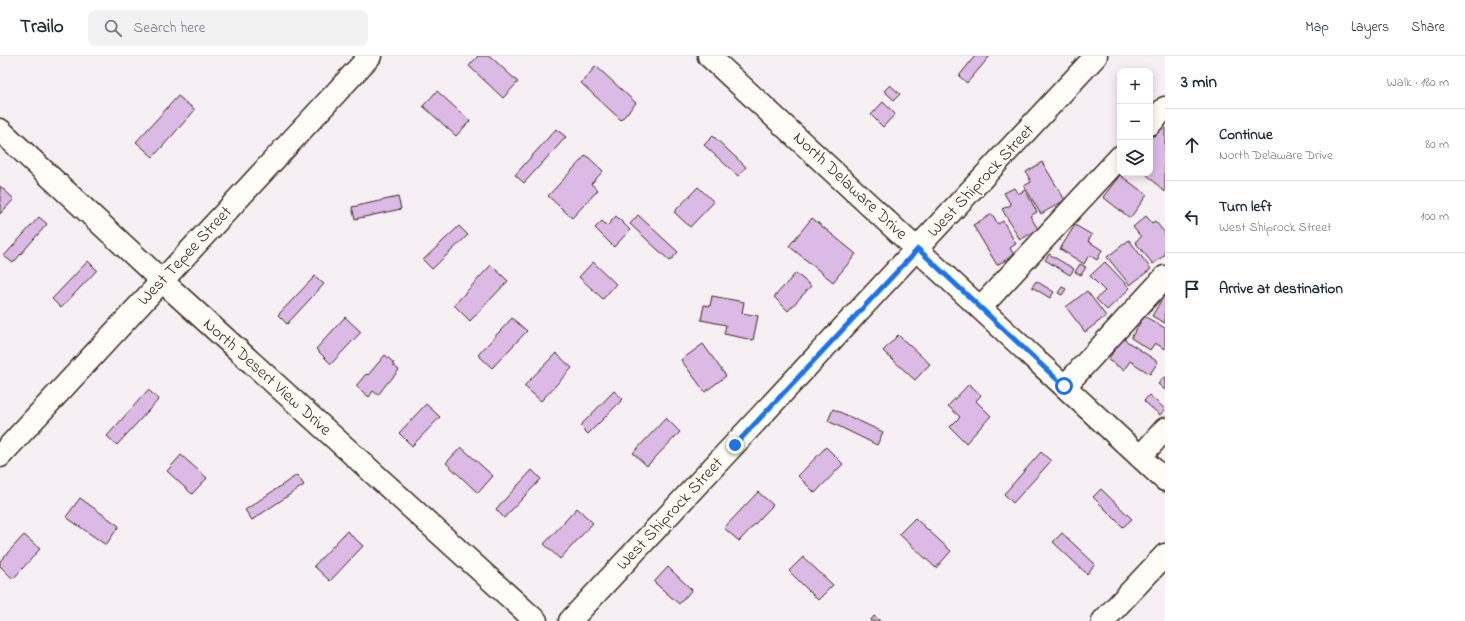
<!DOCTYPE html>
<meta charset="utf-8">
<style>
:root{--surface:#fff;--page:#f2f2f3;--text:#1f2937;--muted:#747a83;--line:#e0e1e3}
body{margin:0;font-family:"Indie Flower",sans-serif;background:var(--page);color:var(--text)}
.controls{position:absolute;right:12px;top:12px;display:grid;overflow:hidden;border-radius:8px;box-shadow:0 2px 10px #0003}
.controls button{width:36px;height:36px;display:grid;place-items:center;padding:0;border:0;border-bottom:1px solid var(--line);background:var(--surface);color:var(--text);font:20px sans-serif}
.stop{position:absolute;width:12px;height:12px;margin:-9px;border:3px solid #1a73e8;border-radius:50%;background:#fff}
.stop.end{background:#1a73e8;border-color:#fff;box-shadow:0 1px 4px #0008}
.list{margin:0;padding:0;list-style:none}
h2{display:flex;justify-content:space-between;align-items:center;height:52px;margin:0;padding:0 16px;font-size:17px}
h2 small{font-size:13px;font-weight:400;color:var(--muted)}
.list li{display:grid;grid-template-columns:26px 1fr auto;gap:12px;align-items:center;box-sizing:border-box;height:72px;padding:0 16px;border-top:1px solid var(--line)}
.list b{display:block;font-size:15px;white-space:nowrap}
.list p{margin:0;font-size:13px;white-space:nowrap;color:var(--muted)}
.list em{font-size:13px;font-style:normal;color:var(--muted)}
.icon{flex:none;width:22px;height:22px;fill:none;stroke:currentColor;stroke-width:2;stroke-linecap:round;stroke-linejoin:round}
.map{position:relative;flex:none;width:1165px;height:565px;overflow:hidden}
header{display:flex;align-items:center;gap:24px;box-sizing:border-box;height:56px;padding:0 20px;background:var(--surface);border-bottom:1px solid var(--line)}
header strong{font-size:19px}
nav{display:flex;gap:22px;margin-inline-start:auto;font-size:14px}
.search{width:280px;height:36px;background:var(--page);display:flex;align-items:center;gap:10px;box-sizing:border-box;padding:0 14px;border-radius:8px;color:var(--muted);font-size:15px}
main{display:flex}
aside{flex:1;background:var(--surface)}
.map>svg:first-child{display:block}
.building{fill:#dcbae6;stroke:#3b2a1e}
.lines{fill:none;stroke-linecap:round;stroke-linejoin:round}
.minor-casing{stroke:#3b2a1e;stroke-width:25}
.minor{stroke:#fdfcf7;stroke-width:22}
.route{stroke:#1a73e8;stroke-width:5}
.labels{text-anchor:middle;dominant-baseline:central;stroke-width:3.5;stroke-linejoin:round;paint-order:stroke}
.street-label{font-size:17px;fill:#3b2a1e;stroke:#fdfcf7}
</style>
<header>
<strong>Trailo</strong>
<div class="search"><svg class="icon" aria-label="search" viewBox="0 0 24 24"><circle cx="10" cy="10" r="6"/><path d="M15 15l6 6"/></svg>Search here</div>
<nav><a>Map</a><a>Layers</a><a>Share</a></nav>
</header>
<main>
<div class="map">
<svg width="1165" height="565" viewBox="0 0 1165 565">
<rect width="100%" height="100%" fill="#f6eff4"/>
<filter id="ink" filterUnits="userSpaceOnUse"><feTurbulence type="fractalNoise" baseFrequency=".025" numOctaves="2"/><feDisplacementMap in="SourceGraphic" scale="8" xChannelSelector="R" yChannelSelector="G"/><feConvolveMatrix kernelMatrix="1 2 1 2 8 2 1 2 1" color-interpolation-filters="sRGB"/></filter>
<g filter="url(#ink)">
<!-- building -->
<path class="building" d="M 478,0 L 490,0 L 518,26 L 503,42 L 469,10 Z
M 975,0 L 990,0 L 967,27 L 959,20 Z
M 596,10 L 636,47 L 621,64 L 581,27 Z
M 890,29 L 900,38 L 894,44 L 884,35 Z
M 437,35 L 470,65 L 456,80 L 423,50 Z
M 178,40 L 195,54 L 153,101 L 136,86 Z
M 883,46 L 895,58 L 883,71 L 871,59 Z
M 1164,68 L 1165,69 L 1165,136 L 1145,117 L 1150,117 L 1150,83 Z
M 556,73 L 566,81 L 524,127 L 515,119 Z
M 713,80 L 746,111 L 738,120 L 704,89 Z
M 586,99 L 603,115 L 591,128 L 598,134 L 572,162 L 548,140 Z
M 1042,106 L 1065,144 L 1041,158 L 1024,130 L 1031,126 L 1026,116 Z
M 1120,119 L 1147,139 L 1130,162 L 1103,141 Z
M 0,130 L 14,143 L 0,158 Z
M 698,131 L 714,146 L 690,171 L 674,156 Z
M 1014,132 L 1018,138 L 1025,134 L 1037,156 L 1030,160 L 1038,173 L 1020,184 L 1002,153 L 1011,149 L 1004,137 Z
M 398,141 L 401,153 L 355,163 L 352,151 Z
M 992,158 L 998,168 L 1003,165 L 1016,188 L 1010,192 L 1014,199 L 997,209 L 973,169 Z
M 638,159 L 678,196 L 670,205 L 630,168 Z
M 616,160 L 630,174 L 614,191 L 595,172 L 602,165 L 607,170 Z
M 1146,160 L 1152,167 L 1155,165 L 1165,177 L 1165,199 L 1153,208 L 1135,186 L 1141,181 L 1133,171 Z
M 39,161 L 47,168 L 13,207 L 4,200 Z
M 812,162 L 856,198 L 833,226 L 789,190 Z
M 1075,169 L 1092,179 L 1088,185 L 1102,194 L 1097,204 L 1089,199 L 1084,208 L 1060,193 Z
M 459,170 L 468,179 L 432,213 L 423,204 Z
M 1129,184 L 1151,213 L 1130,229 L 1107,201 Z
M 1049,198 L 1074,213 L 1070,219 L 1045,204 Z
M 88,205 L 97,214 L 61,252 L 52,243 Z
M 593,206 L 616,228 L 603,243 L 579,221 Z
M 1105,206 L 1130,232 L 1107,254 L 1096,243 L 1105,235 L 1090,220 Z
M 1080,208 L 1086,211 L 1081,219 L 1075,216 Z
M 491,209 L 508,225 L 470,265 L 454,249 Z
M 796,217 L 811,230 L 788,255 L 774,241 Z
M 315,220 L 324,228 L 287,268 L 278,259 Z
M 1036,225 L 1054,236 L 1050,242 L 1032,231 Z
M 1062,231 L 1066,233 L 1062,239 L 1058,237 Z
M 1087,235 L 1106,260 L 1085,276 L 1066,251 Z
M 1165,238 L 1165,267 L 1152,260 Z
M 712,240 L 744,246 L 742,257 L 758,260 L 753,284 L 724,278 L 726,269 L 701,264 L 704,249 L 710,250 Z
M 1144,260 L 1165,272 L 1165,293 L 1155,287 L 1150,294 L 1131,282 Z
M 345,261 L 361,276 L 331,308 L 316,293 Z
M 512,262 L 527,275 L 492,312 L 478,299 Z
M 898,279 L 930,308 L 915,324 L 883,295 Z
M 1122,282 L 1158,306 L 1150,318 L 1130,305 L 1124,314 L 1108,304 Z
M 703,288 L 726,320 L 705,336 L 681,304 Z
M 556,297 L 572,312 L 541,345 L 524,330 Z
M 385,299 L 394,307 L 392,308 L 399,314 L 389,326 L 388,326 L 378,339 L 373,335 L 369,341 L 356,330 L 366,318 L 368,319 Z
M 1164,321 L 1165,322 L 1165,334 L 1158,328 Z
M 969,328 L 981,339 L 976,345 L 991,360 L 966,387 L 950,371 L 960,361 L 948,350 Z
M 148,334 L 159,343 L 117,389 L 107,380 Z
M 614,335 L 623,343 L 588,378 L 580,370 Z
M 1149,339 L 1165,353 L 1160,359 L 1144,345 Z
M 426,348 L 440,361 L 412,390 L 399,377 Z
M 833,353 L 883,376 L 877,389 L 828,365 Z
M 666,362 L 680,376 L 647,410 L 633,397 Z
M 461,391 L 493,420 L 478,437 L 446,407 Z
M 826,391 L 843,408 L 815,437 L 798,420 Z
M 1041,396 L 1051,405 L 1013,447 L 1004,438 Z
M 181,399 L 207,422 L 192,438 L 167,415 Z
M 532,414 L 541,423 L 504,462 L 496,453 Z
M 297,419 L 304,429 L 252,464 L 245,454 Z
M 1101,433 L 1132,463 L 1123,471 L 1093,441 Z
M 758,436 L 773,449 L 739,485 L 724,472 Z
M 80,442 L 119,470 L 106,489 L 66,461 Z
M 577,452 L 593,467 L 560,503 L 544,488 Z
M 915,462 L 951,495 L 936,512 L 899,478 Z
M 347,475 L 363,490 L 330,525 L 314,510 Z
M 1062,477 L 1095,508 L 1087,518 L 1053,486 Z
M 24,479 L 40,493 L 13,523 L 0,510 L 0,505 Z
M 803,501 L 833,529 L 818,544 L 789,515 Z
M 668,511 L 692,534 L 679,548 L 654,526 Z
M 874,560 L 880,565 L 870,565 Z"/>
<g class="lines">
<defs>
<path id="minor" d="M 709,0 L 1165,424
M 1150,68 L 1165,52
M 0,74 L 162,225 L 536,565
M 980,252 L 1120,101
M 1065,330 L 1165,221
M 0,400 L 370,0
M 1140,401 L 1165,373
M 570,565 L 1096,0
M 1103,565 L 1165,499"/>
</defs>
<!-- minor casing -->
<use href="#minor" class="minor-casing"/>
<!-- minor -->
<use href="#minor" class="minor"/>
</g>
</g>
<g class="lines" filter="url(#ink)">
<!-- route -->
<path class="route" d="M 735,389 L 918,193 L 1064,330"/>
</g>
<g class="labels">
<!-- street labels -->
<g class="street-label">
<text transform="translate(981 125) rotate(-47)">West Shiprock Street</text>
<text transform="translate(850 130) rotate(43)">North Delaware Drive</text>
<text transform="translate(185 200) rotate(-47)">West Tepee Street</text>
<text transform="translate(267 321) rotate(42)">North Desert View Drive</text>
<text transform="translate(670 458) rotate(-47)">West Shiprock Street</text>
</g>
</g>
</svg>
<div class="controls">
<button>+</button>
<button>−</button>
<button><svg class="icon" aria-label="layers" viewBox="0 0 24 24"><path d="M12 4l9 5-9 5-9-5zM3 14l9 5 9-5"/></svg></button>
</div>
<div class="stop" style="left:1064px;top:330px"></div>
<div class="stop end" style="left:735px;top:389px"></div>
</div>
<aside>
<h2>3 min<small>Walk · 180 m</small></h2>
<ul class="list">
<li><svg class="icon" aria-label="ahead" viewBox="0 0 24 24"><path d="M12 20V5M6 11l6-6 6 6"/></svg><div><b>Continue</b><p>North Delaware Drive</p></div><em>80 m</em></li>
<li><svg class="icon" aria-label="left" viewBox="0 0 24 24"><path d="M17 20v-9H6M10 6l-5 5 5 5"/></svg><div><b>Turn left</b><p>West Shiprock Street</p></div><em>100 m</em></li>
<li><svg class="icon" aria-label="arrive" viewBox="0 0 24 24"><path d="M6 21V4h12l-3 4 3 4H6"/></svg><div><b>Arrive at destination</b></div></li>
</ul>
</aside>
</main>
